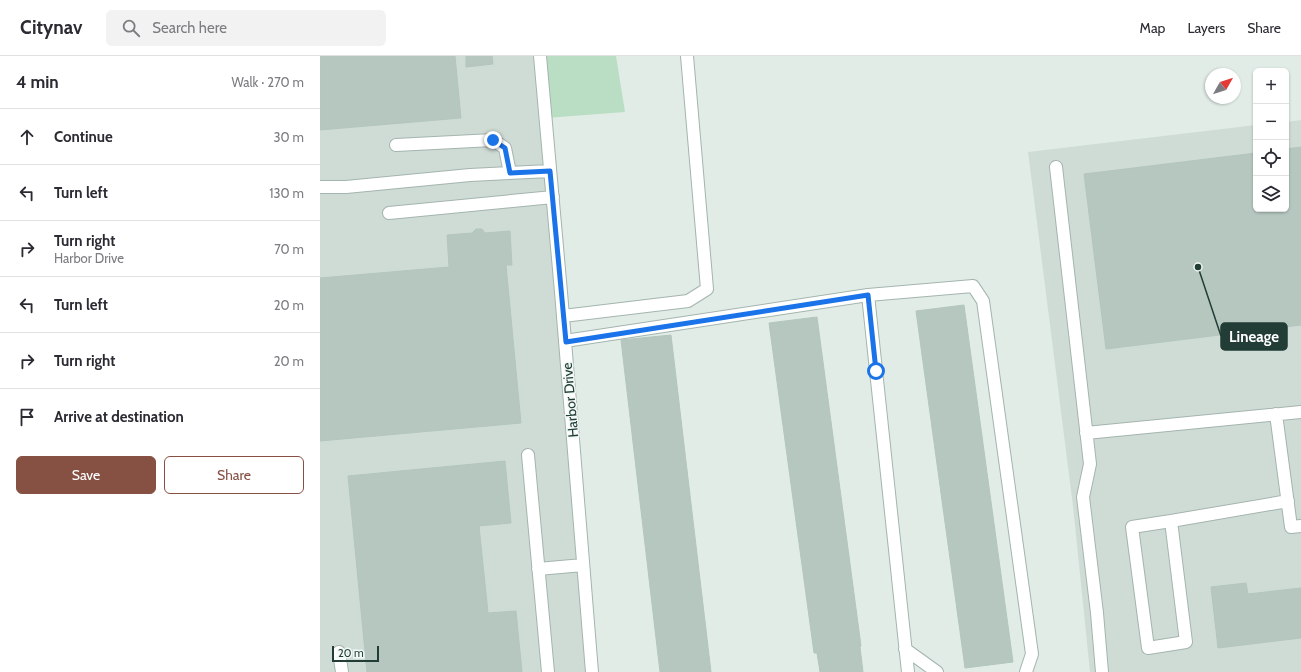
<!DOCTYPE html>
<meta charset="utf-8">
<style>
:root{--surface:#fff;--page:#f2f2f3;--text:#2b2b33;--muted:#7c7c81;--line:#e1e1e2;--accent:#865142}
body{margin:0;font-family:Cabin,sans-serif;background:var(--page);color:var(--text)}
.controls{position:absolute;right:12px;top:12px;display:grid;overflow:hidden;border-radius:6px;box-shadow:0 1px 3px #0004}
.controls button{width:36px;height:36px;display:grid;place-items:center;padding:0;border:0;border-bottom:1px solid var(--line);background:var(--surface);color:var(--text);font:20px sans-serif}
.compass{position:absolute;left:885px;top:12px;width:36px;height:36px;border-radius:50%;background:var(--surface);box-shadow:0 1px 3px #0004;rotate:51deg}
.scale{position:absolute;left:12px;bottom:10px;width:47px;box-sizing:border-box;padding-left:4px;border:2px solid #213d36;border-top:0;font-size:11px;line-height:14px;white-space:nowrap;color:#213d36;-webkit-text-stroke:3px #f1f8f5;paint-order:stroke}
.stop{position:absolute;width:12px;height:12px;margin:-9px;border:3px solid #1a73e8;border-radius:50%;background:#fff}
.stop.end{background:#1a73e8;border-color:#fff;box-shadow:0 1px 4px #0008}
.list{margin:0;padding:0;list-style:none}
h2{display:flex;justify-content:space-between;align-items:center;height:52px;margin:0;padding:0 16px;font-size:17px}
h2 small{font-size:13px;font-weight:400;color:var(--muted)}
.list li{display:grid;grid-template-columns:26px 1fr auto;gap:12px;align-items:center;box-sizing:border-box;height:56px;padding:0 16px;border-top:1px solid var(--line)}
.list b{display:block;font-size:15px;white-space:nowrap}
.list p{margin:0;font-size:13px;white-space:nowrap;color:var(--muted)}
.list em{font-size:13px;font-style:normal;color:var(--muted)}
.actions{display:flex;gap:8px;padding:12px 16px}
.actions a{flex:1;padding:9px 0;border:1px solid var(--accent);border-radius:6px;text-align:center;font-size:14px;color:var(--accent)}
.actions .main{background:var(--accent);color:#fff}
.icon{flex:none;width:22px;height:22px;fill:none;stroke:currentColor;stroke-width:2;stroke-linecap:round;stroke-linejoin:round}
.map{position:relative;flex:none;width:981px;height:616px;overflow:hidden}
header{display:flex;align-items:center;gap:24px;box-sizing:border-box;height:56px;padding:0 20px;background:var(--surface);border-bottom:1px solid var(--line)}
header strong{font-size:19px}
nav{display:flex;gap:22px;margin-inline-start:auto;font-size:14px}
.search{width:280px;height:36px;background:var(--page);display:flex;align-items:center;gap:10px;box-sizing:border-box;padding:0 14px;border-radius:6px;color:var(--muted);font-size:15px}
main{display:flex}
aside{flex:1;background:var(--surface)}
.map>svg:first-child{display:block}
.built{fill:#cfdcd6}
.green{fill:#b9dec3}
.building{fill:#b6c7c0;stroke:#b3c6be}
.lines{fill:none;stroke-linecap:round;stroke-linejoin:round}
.minor-casing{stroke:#a4b4ae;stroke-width:14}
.minor{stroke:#fff;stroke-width:12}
.route{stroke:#1a73e8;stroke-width:5}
.labels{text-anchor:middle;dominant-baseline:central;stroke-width:3;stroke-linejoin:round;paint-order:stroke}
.street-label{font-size:14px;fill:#213d36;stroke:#f1f8f5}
.leader{fill:none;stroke:#213d36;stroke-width:1.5}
.callout-dot{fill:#213d36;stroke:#f1f8f5;stroke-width:1.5}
.callout{fill:#213d36;stroke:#213d36;stroke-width:1.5}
.callout-label{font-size:15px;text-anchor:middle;font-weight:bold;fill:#fff}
</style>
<header>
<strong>Citynav</strong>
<div class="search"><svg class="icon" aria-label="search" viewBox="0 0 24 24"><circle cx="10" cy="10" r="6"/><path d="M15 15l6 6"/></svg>Search here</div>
<nav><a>Map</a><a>Layers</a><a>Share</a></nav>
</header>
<main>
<aside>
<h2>4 min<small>Walk · 270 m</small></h2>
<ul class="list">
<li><svg class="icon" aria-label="ahead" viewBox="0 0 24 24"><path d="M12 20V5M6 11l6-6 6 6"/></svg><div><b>Continue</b></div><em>30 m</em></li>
<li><svg class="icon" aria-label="left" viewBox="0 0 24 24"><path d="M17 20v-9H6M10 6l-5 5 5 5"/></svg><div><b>Turn left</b></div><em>130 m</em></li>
<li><svg class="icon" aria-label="right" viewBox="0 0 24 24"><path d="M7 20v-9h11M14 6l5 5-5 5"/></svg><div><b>Turn right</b><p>Harbor Drive</p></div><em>70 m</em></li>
<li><svg class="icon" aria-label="left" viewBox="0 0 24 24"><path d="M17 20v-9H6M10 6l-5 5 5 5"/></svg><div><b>Turn left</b></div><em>20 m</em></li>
<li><svg class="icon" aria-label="right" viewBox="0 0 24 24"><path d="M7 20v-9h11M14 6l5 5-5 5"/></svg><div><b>Turn right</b></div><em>20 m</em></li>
<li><svg class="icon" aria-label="arrive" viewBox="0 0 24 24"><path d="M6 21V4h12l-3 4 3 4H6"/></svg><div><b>Arrive at destination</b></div></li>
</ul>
<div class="actions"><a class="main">Save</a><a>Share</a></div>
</aside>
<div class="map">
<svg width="981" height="616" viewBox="0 0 981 616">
<rect width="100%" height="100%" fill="#e1ece7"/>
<!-- built -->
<path class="built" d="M 0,0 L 222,0 L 226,62 L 278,616 L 0,616 Z
M 981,64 L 981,616 L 770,616 L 753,450 L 708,96 L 936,69 L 936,153 L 966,153 L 966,66 Z"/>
<!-- green -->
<path class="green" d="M 222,0 L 296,0 L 305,56 L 226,62 Z"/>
<!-- building -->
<path class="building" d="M 0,0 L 135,0 L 141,62 L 0,74 Z
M 146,0 L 172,0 L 173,8 L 146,11 Z
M 981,91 L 981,269 L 786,293 L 764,118 L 936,97 L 936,153 L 966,153 L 966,93 Z
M 156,173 L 162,173 L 165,177 L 190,175 L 192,209 L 186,209 L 201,367 L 0,385 L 0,222 L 129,211 L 127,179 L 152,177 Z
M 644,249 L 693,606 L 645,612 L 596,255 Z
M 497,261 L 541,590 L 540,591 L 543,616 L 500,616 L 497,597 L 494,597 L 449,267 Z
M 351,279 L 391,616 L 340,616 L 301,284 Z
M 185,405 L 191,467 L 159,470 L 168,557 L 196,555 L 202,616 L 47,616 L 28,420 Z
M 926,527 L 928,538 L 981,532 L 981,582 L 898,592 L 891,531 Z"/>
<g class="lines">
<defs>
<path id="minor" d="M 220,0 L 241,236 L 272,616
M 76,89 L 173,84 L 185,92 L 190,117
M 736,111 L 770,408 L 763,441 L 777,557 L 782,616
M 0,131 L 26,131 L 150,119 L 230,115
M 69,157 L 233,141
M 548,239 L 653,230 L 663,245 L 712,598 L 706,616
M 243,260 L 368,245 L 387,233 L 367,0
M 245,285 L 548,239 L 588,616
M 956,358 L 971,471 L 981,470
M 766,377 L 981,356
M 208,399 L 228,616
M 851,465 L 812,471 L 828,592 L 866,586 L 851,465 L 968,445
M 218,513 L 263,509
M 585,593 L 617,616
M 19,596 L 22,616"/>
</defs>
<!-- minor casing -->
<use href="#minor" class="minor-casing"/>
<!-- minor -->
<use href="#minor" class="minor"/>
</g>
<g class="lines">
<!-- route -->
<path class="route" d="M 173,84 L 185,92 L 190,117 L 230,115 L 246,286 L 548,239 L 556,315"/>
</g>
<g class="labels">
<!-- street labels -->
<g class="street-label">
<text transform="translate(250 344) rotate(-95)">Harbor Drive</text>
</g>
</g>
<!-- callouts -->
<path class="leader" d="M878 211L901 280"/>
<circle class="callout-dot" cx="878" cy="211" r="4"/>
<rect class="callout" x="901" y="267" width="66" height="27" rx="4"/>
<g class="callout-label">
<text x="934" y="286">Lineage</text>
</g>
</svg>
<div class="controls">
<button>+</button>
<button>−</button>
<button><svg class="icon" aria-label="locate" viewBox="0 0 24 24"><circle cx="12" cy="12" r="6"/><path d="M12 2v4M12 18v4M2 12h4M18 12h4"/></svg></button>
<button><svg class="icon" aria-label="layers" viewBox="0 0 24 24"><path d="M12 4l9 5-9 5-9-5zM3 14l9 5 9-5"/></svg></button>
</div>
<svg class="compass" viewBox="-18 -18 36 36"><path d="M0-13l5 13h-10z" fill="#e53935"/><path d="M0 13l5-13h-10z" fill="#7c7c81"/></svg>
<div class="scale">20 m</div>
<div class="stop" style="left:556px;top:315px"></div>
<div class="stop end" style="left:173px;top:84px"></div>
</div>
</main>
